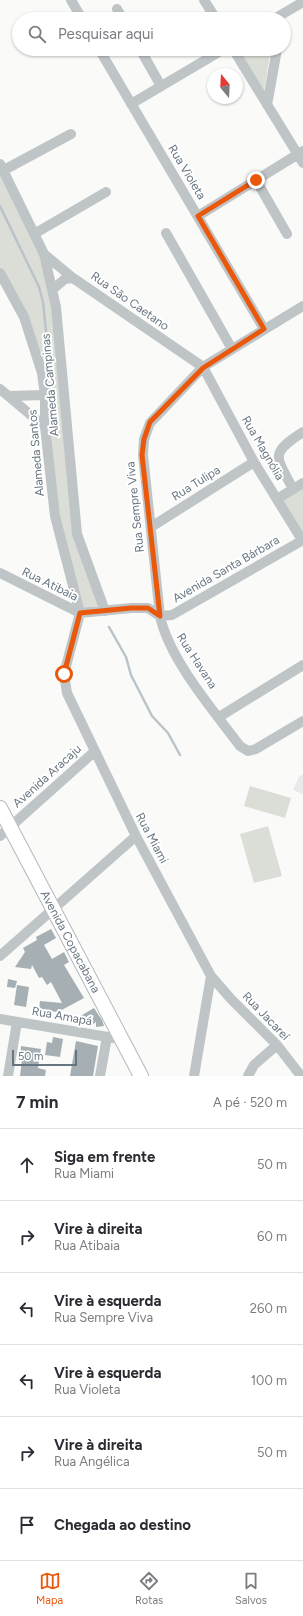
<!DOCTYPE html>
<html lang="pt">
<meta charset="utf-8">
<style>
:root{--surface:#fff;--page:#f2f2f3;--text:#2b2b33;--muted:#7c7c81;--line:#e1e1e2;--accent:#ea580c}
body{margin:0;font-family:Figtree,sans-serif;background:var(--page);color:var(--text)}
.compass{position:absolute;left:207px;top:68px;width:36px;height:36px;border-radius:50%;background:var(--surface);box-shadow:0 1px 3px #0004;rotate:342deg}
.scale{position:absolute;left:12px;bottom:10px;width:65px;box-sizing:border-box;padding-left:4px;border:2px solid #667580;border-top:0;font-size:11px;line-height:14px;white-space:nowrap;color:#667580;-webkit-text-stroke:3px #fff;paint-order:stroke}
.stop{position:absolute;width:12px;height:12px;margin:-9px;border:3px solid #ea580c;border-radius:50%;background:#fff}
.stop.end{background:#ea580c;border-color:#fff;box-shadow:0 1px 4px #0008}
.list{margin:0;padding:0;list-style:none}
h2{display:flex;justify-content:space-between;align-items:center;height:52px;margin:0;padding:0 16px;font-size:17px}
h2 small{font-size:13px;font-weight:400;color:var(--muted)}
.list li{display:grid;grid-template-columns:26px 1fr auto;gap:12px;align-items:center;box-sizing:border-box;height:72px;padding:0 16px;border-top:1px solid var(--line)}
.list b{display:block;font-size:15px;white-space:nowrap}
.list p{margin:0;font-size:13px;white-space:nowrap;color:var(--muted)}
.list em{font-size:13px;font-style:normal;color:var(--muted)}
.icon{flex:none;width:22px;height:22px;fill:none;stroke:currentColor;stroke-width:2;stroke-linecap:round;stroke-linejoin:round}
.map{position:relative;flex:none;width:303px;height:1076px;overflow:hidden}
.search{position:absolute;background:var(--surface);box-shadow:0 1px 3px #0004;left:12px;right:12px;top:12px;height:44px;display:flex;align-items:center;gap:10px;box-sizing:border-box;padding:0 14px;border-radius:22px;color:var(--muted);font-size:15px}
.sheet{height:484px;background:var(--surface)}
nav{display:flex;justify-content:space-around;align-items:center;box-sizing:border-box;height:56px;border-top:1px solid var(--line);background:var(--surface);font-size:11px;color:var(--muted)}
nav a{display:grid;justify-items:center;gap:2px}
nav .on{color:var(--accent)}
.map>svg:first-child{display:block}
.built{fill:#e8e9e8}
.green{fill:#daded7}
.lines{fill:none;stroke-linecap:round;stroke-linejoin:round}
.stream{stroke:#bac4c8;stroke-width:2.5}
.building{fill:#a6afb4}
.secondary-casing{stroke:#b4b9be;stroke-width:16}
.street{stroke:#bfc4c7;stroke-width:10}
.secondary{stroke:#fff;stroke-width:14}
.route{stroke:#ea580c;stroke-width:5}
.labels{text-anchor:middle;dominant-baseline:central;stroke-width:4;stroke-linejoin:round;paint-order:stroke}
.street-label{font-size:12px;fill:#667580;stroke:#fff}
</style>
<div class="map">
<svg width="303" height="1076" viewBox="0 0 303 1076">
<rect width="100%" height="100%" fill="#fafaf8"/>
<!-- built -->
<path class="built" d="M 303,774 L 303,794 L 293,790 L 299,777 Z"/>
<!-- green -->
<path class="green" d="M 237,49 L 271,49 L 264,91 Z
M 0,164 L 34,234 L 53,289 L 75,514 L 105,611 L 80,613 L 55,516 L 37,355 L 0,273 Z
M 303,483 L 303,540 L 277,499 Z
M 250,786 L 291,798 L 285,818 L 244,806 Z
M 268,826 L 282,876 L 254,883 L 240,834 Z"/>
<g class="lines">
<!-- stream -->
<path class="stream" d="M 0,206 L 39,287 L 43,302 L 47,341
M 109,627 L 126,657 L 131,675 L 152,716 L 168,733 L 180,755"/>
</g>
<!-- building -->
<path class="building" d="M 51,929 L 56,938 L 44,945 L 52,959 L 64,952 L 69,962 L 64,965 L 84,998 L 58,1012 L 39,1010 L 40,1001 L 62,1003 L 51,982 L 47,985 L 42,977 L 39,978 L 32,965 L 31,969 L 15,967 L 25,952 L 23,948 L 37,940 L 36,937 Z
M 8,979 L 17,981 L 15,988 L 7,987 Z
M 17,985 L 29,987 L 26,1007 L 14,1005 Z
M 94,1008 L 102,1020 L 104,1026 L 96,1027 L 96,1022 L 92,1025 L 89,1019 L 81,1024 L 77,1018 Z
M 53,1037 L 63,1039 L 60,1057 L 45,1055 L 47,1042 L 52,1043 Z
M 76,1041 L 98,1046 L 93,1076 L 70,1076 Z
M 21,1046 L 41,1049 L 38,1068 L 46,1070 L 45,1076 L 20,1076 L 22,1059 L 20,1059 Z"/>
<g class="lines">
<defs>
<g id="secondary">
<path id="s1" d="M 0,808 L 141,1076"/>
</g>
</defs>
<!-- secondary casing -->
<use href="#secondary" class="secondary-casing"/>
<!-- street -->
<path class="street" d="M 71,0 L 82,19
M 204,0 L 216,19
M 117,9 L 123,19
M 274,19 L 303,2
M 99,49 L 264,329
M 140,49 L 161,86
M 233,49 L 303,163
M 131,104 L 224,49
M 267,105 L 277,49
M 0,164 L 44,254 L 56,307 L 77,534 L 105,611
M 4,170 L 71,134
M 256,180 L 287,234
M 198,216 L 303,151
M 166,233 L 232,349
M 34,234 L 106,192
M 44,254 L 73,278 L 203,367 L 254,462 L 302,540
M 0,273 L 24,317 L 42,373 L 45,395 L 45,427 L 55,516 L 80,613 L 64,674 L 67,693 L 136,836 L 211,976 L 194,1076
M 53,289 L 65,279 L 73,278
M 303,306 L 203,367 L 150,423 L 144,439 L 143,455 L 160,616 C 169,659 213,710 240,746 L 248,751 L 256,749 L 303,721
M 0,389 L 45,427
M 9,396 L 45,395
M 293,489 C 276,456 269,454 303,432
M 277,499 L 303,483
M 151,527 L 254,462
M 0,573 L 80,613 L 131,608 L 148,608 L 160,616
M 160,616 L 172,615 L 303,540
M 219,717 L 303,665
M 0,836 L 94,752
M 0,956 L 136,836
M 211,976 L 231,999 L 277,1045 L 301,1076
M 0,1019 L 120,1039
M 8,1076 L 17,1022
M 100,1076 L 107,1037
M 248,1076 L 254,1065 L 277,1045"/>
<!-- secondary -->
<use href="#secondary" class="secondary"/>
</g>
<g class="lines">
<!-- route -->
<path class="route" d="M 64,674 L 80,613 L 131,608 L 148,608 L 160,616 L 142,455 L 144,439 L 150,422 L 203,368 L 264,329 L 198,216 L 256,180"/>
</g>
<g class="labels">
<!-- street labels -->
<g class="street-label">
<text transform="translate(187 172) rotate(59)">Rua Violeta</text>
<text transform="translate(130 301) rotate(35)">Rua São Caetano</text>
<text transform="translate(50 385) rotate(-95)">Alameda Campinas</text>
<text transform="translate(263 448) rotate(60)">Rua Magnólia</text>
<text transform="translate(36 453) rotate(-95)">Alameda Santos</text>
<text transform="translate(196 483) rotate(-32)">Rua Tulipa</text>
<text transform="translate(135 507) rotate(-96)">Rua Sempre Viva</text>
<text transform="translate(226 569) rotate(-30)">Avenida Santa Bárbara</text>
<text transform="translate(50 584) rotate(26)">Rua Atibaia</text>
<text transform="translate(197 661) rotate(57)">Rua Havana</text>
<text transform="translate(47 776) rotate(-42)">Avenida Aracaju</text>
<text transform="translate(152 838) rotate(62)">Rua Miami</text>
<text stroke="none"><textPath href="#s1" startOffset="151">Avenida Copacabana</textPath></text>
<text transform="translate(62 1016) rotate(10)">Rua Amapá</text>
<text transform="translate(266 1016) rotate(46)">Rua Jacareí</text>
</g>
</g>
</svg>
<svg class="compass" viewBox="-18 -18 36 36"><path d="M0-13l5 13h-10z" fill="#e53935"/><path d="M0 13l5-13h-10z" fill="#7c7c81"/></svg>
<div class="scale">50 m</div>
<div class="stop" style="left:64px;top:674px"></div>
<div class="stop end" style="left:256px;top:180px"></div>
<div class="search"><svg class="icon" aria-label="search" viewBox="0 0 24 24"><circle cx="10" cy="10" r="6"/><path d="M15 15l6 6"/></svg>Pesquisar aqui</div>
</div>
<section class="sheet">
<h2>7 min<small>A pé · 520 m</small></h2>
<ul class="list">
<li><svg class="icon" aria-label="ahead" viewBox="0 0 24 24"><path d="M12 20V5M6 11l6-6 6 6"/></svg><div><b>Siga em frente</b><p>Rua Miami</p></div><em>50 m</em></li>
<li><svg class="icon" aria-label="right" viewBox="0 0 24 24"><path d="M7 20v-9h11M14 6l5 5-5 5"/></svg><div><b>Vire à direita</b><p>Rua Atibaia</p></div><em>60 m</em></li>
<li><svg class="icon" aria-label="left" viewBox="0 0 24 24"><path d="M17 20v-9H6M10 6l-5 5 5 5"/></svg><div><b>Vire à esquerda</b><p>Rua Sempre Viva</p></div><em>260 m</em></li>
<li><svg class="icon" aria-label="left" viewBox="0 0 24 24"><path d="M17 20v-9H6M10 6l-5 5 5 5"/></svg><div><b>Vire à esquerda</b><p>Rua Violeta</p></div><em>100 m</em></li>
<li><svg class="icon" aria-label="right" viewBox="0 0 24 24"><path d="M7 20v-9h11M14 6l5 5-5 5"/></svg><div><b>Vire à direita</b><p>Rua Angélica</p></div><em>50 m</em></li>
<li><svg class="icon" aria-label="arrive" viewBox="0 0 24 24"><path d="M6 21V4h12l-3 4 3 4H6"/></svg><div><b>Chegada ao destino</b></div></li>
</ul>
</section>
<nav>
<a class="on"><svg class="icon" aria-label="map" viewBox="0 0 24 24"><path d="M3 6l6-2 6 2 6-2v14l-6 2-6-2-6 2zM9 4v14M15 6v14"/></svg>Mapa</a>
<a><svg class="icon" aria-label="directions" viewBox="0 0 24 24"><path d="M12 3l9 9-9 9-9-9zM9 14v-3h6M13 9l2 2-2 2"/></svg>Rotas</a>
<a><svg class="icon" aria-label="saved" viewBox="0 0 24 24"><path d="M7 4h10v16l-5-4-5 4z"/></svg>Salvos</a>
</nav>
